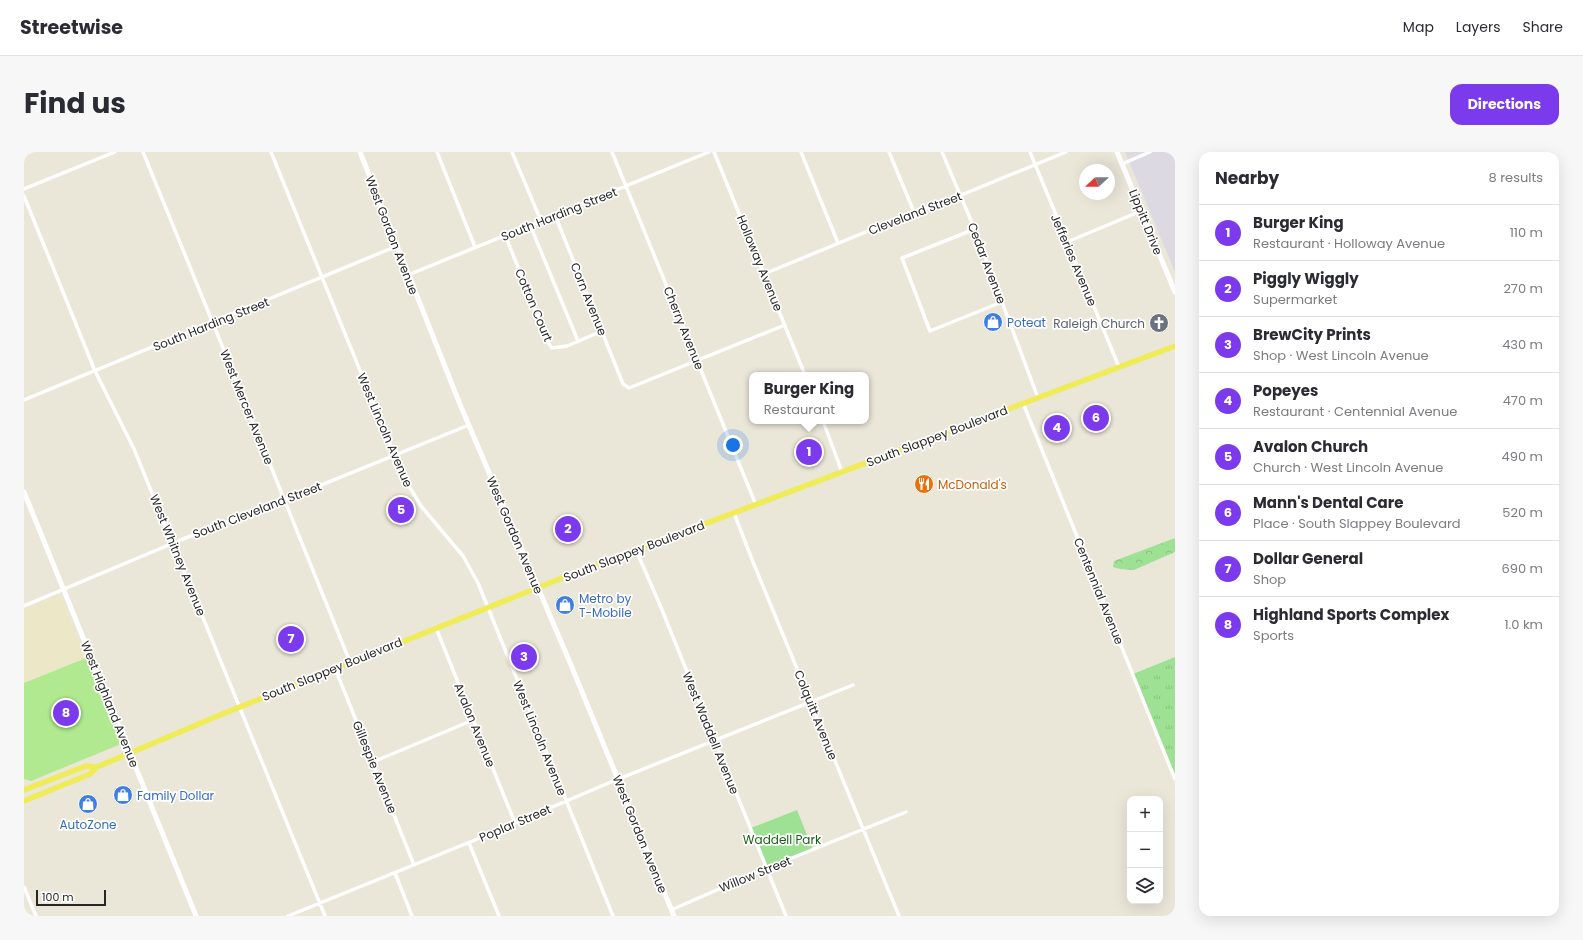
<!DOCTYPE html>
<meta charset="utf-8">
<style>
:root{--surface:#fff;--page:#f7f7f7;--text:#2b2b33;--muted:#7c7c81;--line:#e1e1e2;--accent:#7c3aed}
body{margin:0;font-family:Poppins,sans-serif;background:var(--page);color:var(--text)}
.controls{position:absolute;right:12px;bottom:12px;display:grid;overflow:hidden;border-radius:8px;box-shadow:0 4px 16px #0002}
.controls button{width:36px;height:36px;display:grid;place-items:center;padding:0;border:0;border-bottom:1px solid var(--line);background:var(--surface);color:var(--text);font:20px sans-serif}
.compass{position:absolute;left:1055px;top:12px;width:36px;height:36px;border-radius:50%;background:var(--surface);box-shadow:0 4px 16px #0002;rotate:248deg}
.scale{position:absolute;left:12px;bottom:10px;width:70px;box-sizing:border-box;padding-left:4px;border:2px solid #272727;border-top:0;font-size:11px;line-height:14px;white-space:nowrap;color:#272727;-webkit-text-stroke:3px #fff;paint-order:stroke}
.you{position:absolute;left:709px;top:293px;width:14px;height:14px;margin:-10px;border:3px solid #fff;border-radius:50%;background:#1a73e8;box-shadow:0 0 0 6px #1a73e833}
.badge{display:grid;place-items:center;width:26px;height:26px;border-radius:50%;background:var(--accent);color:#fff;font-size:13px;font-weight:700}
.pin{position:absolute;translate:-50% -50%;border:2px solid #fff;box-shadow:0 1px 4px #0006}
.popup{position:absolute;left:725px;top:220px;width:120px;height:52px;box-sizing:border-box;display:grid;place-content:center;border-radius:8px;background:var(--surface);filter:drop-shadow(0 1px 3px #0005);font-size:13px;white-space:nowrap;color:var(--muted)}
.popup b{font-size:15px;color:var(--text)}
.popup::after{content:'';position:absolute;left:50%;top:100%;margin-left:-8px;border:8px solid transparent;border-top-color:var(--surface)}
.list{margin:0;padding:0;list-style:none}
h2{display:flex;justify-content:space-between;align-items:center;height:52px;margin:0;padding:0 16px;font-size:17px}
h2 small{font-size:13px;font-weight:400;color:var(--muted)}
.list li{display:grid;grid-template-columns:26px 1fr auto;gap:12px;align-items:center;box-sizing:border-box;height:56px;padding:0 16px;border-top:1px solid var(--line)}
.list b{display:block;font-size:15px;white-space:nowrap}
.list p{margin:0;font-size:13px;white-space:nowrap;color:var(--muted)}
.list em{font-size:13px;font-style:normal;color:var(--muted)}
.icon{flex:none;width:22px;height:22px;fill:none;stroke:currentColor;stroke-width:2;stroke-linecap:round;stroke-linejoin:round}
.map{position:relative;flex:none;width:1151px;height:764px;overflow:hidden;border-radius:12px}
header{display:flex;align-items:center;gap:24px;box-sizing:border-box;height:56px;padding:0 20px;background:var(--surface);border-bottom:1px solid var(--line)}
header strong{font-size:19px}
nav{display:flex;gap:22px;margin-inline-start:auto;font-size:14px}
.intro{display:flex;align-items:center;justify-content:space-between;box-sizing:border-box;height:96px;padding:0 24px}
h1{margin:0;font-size:28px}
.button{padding:10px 18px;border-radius:12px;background:var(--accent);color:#fff;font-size:14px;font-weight:700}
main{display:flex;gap:24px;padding:0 24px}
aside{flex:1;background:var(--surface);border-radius:12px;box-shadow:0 4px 16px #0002}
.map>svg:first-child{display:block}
.industrial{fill:#ddd9e2}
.education{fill:#ece8c7}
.grass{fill:url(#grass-tufts)}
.forest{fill:url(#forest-crowns)}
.park{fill:#9ee194}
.pitch{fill:#b0e98f}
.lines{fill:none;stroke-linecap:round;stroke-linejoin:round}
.street{stroke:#fff;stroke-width:3.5}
.secondary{stroke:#fff;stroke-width:5}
.primary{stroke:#efec58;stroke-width:5.5}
.labels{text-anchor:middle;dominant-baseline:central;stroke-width:3.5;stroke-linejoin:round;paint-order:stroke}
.street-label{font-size:12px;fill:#272727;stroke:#fff}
.shop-label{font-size:12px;fill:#366cbe;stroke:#fff;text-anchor:start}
.worship-label{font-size:12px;fill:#5b616d;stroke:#fff;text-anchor:end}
.food-label{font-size:12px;fill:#c56008;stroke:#fff;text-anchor:start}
.park-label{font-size:12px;fill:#196119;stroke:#fff}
</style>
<header>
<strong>Streetwise</strong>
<nav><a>Map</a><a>Layers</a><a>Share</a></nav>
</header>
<div class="intro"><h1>Find us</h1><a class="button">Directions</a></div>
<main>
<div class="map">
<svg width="1151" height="764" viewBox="0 0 1151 764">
<defs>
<pattern id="grass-tufts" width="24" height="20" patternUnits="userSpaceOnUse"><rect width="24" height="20" fill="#9ee194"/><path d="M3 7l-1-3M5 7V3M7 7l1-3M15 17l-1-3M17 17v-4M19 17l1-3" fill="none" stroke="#88c180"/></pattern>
<pattern id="forest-crowns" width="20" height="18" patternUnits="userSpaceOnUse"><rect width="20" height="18" fill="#9ee194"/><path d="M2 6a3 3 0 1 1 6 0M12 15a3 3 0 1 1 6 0" fill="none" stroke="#88c180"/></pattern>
</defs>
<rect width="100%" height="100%" fill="#eae6d8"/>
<!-- industrial -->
<path class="industrial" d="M 1101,0 L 1151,0 L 1151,120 Z"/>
<!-- education -->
<path class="education" d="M 36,442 L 62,506 L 0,531 L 0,457 Z"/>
<!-- grass -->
<path class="grass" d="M 1151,505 L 1151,627 L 1109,522 Z"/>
<!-- forest -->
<path class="forest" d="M 1151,386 L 1151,400 L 1110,418 L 1096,417 L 1089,415 L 1090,409 Z"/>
<!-- park -->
<path class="park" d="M 773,658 L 789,698 L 743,716 L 727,676 Z"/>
<!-- pitch -->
<path class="pitch" d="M 62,506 L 97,592 L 7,629 L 0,627 L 0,531 Z"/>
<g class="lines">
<!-- street -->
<path class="street" d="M 119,0 L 186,164 L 326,510
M 247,0 L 379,324 L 397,354 L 439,404 L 454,431 L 589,764
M 413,0 L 451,95
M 488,0 L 517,69
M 588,0 L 732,353
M 690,0 L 781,223
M 777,0 L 814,91
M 865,0 L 890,60
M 918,0 L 951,78 L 1014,246
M 1006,0 L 1095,215
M 1098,12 L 1126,0
M 0,37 L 91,0
M 0,44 L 71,219 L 110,297 L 301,764
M 531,63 L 597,227 L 599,232 L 605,236 L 761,173
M 506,73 L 554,189
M 951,77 L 878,106 L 906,179 L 978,150
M 481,83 L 525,192 L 528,196 L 543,194 L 578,179
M 1043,90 L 1117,59
M 740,122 L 890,60 L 930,46 L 1042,0
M 384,123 L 685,0
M 0,248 L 373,94
M 999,251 L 1151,627
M 799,269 L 818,320
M 710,361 L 729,410 L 875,764
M 612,398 L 636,453 L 762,764
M 0,454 L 159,387 L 253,351 L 445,273
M 412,476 L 491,671
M 311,516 L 390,713
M 349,610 L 449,568
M 445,691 L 475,764
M 371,721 L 388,764
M 0,735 L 12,764
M 647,758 L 743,716 L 882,660
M 264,764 L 451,688 L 587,630 L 829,533"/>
<!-- secondary -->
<path class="secondary" d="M 336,0 L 435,250 L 547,513 L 650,764
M 1093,0 L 1151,140
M 0,340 L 172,764"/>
<!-- primary -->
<path class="primary" d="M 0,638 L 62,614 L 73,615
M 0,649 L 66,622 L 73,615 L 196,563 L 543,424 L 1151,194"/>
</g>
<!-- icons -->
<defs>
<symbol id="shop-disc" viewBox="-11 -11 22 22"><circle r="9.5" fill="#3f7fe0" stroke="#fff"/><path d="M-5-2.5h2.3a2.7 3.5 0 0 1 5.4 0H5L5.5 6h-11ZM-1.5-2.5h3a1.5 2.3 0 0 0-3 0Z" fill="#fff"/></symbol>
<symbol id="church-disc" viewBox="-11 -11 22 22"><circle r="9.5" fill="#6b7280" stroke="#fff"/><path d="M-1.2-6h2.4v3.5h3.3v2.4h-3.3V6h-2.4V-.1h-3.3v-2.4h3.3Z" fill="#fff"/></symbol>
<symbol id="restaurant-disc" viewBox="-11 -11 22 22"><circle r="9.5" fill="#e8710a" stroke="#fff"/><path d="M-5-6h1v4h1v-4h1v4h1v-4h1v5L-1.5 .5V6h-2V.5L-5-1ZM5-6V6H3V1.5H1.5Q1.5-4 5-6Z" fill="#fff"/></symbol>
</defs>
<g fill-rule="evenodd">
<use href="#shop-disc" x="958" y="159" width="22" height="22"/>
<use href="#church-disc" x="1124" y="160" width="22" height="22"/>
<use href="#restaurant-disc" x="889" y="321" width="22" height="22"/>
<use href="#shop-disc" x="530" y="442" width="22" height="22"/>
<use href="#shop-disc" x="88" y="632" width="22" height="22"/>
<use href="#shop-disc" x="53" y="641" width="22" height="22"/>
</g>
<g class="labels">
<!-- street labels -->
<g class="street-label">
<text transform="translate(891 61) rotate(-21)">Cleveland Street</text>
<text transform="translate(535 62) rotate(-22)">South Harding Street</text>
<text transform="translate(1122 70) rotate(68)">Lippitt Drive</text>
<text transform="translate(368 83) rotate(69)">West Gordon Avenue</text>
<text transform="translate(1050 108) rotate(67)">Jefferies Avenue</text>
<text transform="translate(736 111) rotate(68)">Holloway Avenue</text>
<text transform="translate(963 111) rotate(69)">Cedar Avenue</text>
<text transform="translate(565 147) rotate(68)">Corn Avenue</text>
<text transform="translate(510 153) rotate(67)">Cotton Court</text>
<text transform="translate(187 172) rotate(-22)">South Harding Street</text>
<text transform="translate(660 176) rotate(68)">Cherry Avenue</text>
<text transform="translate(223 255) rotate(68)">West Mercer Avenue</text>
<text transform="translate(361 278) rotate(67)">West Lincoln Avenue</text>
<text transform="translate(913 284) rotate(-21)">South Slappey Boulevard</text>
<text transform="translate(233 358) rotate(-21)">South Cleveland Street</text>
<text transform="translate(491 383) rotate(67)">West Gordon Avenue</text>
<text transform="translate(610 399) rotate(-21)">South Slappey Boulevard</text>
<text transform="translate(154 403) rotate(68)">West Whitney Avenue</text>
<text transform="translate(1075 439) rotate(68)">Centennial Avenue</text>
<text transform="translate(308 517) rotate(-22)">South Slappey Boulevard</text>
<text transform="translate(86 552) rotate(68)">West Highland Avenue</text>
<text transform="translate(792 563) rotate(68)">Colquitt Avenue</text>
<text transform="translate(451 573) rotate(68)">Avalon Avenue</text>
<text transform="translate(687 581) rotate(68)">West Waddell Avenue</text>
<text transform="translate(516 586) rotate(68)">West Lincoln Avenue</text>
<text transform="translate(351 615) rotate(68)">Gillespie Avenue</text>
<text transform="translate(491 671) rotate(-23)">Poplar Street</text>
<text transform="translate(616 682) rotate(68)">West Gordon Avenue</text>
<text transform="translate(731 722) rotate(-22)">Willow Street</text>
</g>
<!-- shop labels -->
<g class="shop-label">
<text x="983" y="170">Poteat</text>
<text x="555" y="446">Metro by<tspan x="555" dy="14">T-Mobile</tspan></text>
<text x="113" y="643">Family Dollar</text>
<text x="64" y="672" text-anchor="middle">AutoZone</text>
</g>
<!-- worship labels -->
<g class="worship-label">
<text x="1121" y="171">Raleigh Church</text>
</g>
<!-- food labels -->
<g class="food-label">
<text x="914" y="332">McDonald's</text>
</g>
<!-- park labels -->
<g class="park-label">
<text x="758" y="687">Waddell Park</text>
</g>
</g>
</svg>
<div class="controls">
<button>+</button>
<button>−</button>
<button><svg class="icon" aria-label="layers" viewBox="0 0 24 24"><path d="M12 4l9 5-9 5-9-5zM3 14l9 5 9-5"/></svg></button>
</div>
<svg class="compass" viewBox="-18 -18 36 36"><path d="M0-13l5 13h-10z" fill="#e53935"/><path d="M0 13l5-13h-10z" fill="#7c7c81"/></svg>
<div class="scale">100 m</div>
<div class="you"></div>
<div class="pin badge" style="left:785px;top:300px">1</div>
<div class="popup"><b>Burger King</b>Restaurant</div>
<div class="pin badge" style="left:544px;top:377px">2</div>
<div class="pin badge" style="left:500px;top:505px">3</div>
<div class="pin badge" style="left:1033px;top:276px">4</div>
<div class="pin badge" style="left:377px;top:358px">5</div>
<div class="pin badge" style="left:1072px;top:266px">6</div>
<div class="pin badge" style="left:267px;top:487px">7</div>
<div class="pin badge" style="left:42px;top:561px">8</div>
</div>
<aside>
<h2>Nearby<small>8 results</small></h2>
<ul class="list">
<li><span class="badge">1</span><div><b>Burger King</b><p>Restaurant · Holloway Avenue</p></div><em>110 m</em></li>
<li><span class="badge">2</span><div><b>Piggly Wiggly</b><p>Supermarket</p></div><em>270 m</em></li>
<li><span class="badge">3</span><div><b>BrewCity Prints</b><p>Shop · West Lincoln Avenue</p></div><em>430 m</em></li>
<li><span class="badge">4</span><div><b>Popeyes</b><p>Restaurant · Centennial Avenue</p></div><em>470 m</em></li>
<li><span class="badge">5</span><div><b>Avalon Church</b><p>Church · West Lincoln Avenue</p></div><em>490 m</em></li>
<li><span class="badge">6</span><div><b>Mann's Dental Care</b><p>Place · South Slappey Boulevard</p></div><em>520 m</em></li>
<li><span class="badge">7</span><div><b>Dollar General</b><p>Shop</p></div><em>690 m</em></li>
<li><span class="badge">8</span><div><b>Highland Sports Complex</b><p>Sports</p></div><em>1.0 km</em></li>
</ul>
</aside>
</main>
